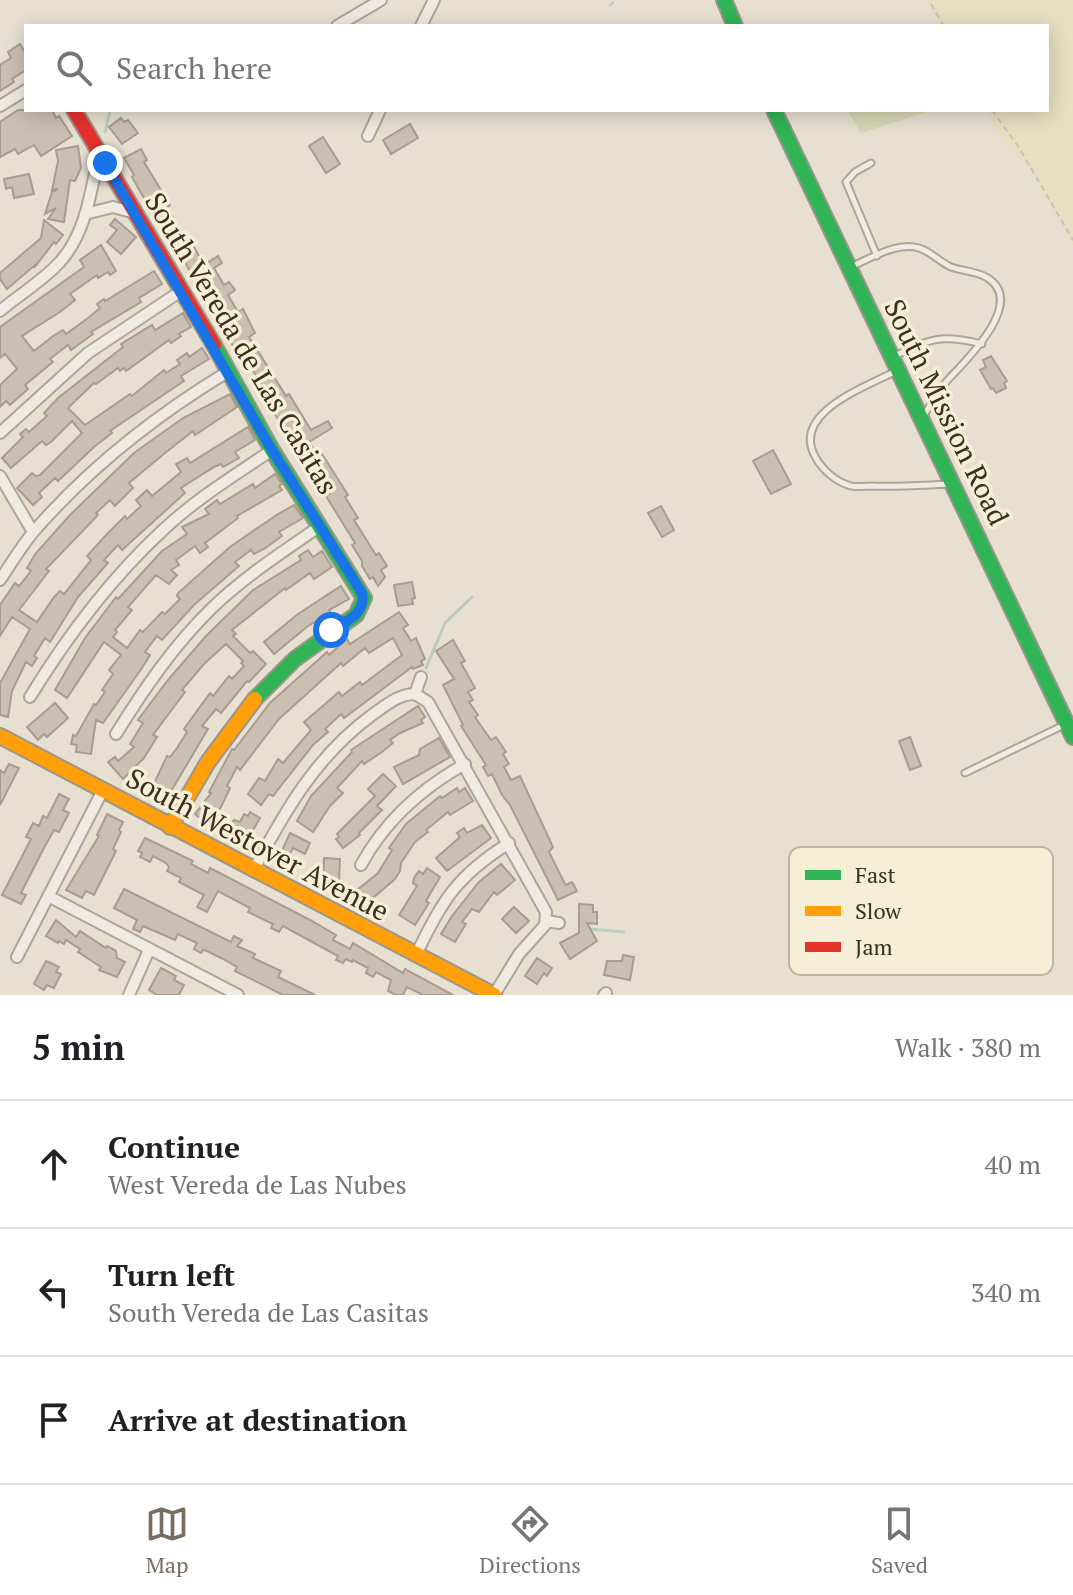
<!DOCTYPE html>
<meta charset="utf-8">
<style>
:root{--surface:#fff;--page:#f6f6f6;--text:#202124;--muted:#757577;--line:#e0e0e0;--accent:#786c5e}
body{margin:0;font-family:"PT Serif",serif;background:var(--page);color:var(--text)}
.stop{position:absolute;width:24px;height:24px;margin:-18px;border:6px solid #1a73e8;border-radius:50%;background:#fff}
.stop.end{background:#1a73e8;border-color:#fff;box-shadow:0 2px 8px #0008}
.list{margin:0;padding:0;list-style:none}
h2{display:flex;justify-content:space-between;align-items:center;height:104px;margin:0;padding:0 32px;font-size:34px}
h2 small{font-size:26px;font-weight:400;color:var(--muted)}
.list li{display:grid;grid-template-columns:52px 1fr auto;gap:24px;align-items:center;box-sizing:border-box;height:128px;padding:0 32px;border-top:2px solid var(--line)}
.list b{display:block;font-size:30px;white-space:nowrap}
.list p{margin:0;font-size:26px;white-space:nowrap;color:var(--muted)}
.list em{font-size:26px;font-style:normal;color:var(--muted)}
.icon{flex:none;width:44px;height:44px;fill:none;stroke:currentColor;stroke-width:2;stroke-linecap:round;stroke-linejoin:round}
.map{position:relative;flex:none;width:1073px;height:995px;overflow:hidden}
.search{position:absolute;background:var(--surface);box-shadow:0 4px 20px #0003;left:24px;right:24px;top:24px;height:88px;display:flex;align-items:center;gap:20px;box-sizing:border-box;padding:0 28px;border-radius:0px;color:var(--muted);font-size:30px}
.sheet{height:488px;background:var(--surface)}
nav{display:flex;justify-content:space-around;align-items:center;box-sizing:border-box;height:112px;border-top:2px solid var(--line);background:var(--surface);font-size:22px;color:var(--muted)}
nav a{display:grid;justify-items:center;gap:4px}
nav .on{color:var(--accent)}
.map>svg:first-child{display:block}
.farmland{fill:#e6dfc2}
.green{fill:#d6d7b3}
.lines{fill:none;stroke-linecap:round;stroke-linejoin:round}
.stream{stroke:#bcccc2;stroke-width:3}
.building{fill:#cbbfb2;stroke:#a89c90;stroke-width:2}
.lane-casing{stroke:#ada599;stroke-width:9}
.street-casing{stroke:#ada599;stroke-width:14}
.fast-casing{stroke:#9c958a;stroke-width:18}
.slow-casing{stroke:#9c958a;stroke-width:18}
.jam-casing{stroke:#9c958a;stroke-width:18}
.path{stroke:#c8c2b9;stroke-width:2;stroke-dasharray:6 4;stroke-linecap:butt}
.lane{stroke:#efebe3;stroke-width:5}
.street{stroke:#efebe3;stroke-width:10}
.fast{stroke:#30b455;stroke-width:14}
.slow{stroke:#ff9f0a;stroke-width:14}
.jam{stroke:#e5322d;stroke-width:14}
.route{stroke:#1a73e8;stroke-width:10}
.labels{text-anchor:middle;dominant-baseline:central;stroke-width:7;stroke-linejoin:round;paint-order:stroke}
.street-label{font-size:28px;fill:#3d2e20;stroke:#f7eed8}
.key{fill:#f7eed8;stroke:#bfb4a1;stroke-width:2}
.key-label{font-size:22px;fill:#3d2e20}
</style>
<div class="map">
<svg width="1073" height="995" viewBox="0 0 1073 995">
<rect width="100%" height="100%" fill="#e7e0d1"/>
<!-- farmland -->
<path class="farmland" d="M 926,0 L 1073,0 L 1073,245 L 1033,172 L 1003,142 L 986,110 L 1047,110 L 1047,26 L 940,26 Z"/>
<!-- green -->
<path class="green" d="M 847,110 L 925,110 L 926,112 L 861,133 Z"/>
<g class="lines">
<!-- stream -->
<path class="stream" d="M 105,132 L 110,110
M 426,668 L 445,623 L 472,597
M 589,929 L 624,932"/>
</g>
<!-- building -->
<path class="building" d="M 20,44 L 26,54 L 26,70 L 12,79 L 14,82 L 0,91 L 0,65 L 11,58 L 8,52 Z
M 18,110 L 52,110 L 56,118 L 59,116 L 72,136 L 41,156 L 34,145 L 18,154 L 15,149 L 0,157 L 0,122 Z
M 121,118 L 124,122 L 128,120 L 138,133 L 122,144 L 109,127 Z
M 410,124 L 418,138 L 391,154 L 383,140 Z
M 323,137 L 340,164 L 326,173 L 309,146 Z
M 78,146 L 81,168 L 75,181 L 70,180 L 64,222 L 48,219 L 56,208 L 45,214 L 52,192 L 58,189 L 52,190 L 58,161 L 56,150 Z
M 141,149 L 147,160 L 144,162 L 170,205 L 167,207 L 186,240 L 189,238 L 204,265 L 218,256 L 222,263 L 214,268 L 224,285 L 229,282 L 235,290 L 228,295 L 238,312 L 243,309 L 255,333 L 249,337 L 286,396 L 289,394 L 311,430 L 328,421 L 332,428 L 309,442 L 318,456 L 322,454 L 348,495 L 345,497 L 358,518 L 354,520 L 376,555 L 379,553 L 387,566 L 381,570 L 385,577 L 378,586 L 373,577 L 370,579 L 362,566 L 362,561 L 352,545 L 355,543 L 326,496 L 329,494 L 316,475 L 312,477 L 302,462 L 304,461 L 261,392 L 265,390 L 252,369 L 250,370 L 235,345 L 233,346 L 219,323 L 223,321 L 205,291 L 202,293 L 171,237 L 169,238 L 158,217 L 155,218 L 132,177 L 134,175 L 124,158 Z
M 29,174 L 34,194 L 14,198 L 12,187 L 6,189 L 4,179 Z
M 115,219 L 136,237 L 121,254 L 107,242 L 117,230 L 110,225 Z
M 44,220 L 63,235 L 56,244 L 54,242 L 34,268 L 35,265 L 7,289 L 0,279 L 0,273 L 41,238 Z
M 101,245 L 116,271 L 110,275 L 108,272 L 98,278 L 97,275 L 70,294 L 75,300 L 60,312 L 22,336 L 34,351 L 53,336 L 63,330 L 66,334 L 88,318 L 100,308 L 97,304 L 104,299 L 105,301 L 154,271 L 162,284 L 139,298 L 141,302 L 91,332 L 93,334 L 71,350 L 68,345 L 50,359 L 53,362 L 25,385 L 28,389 L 10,405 L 6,401 L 0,407 L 0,385 L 17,369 L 5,354 L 0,358 L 0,327 L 84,267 L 80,260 Z
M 183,313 L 191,327 L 179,334 L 181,336 L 171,343 L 169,340 L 126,371 L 124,368 L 120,371 L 118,368 L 96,384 L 94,383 L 68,408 L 85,425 L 130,394 L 132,396 L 164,370 L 166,373 L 180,364 L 177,360 L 187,353 L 189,357 L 202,348 L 209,359 L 181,376 L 184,381 L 110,431 L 112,433 L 94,447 L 58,481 L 55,478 L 39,493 L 42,497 L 33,505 L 17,488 L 32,473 L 36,476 L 40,475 L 82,433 L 72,421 L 51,442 L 46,445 L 42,441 L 11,468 L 2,458 L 23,437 L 20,434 L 26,429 L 29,432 L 47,416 L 44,413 L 58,398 L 123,347 L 121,344 L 152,325 L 155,330 Z
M 991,356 L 1007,381 L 1004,383 L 1006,388 L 996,393 L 993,388 L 991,389 L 980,370 L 986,367 L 983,360 Z
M 230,394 L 237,407 L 195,435 L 193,431 L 165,453 L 129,483 L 133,488 L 115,506 L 110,500 L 96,513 L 98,515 L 46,569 L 49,571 L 19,610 L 37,622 L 54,597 L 60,591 L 64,594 L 91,560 L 87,556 L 107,534 L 125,516 L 127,519 L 141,506 L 136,500 L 147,490 L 152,496 L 181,472 L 176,464 L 187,458 L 190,463 L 248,427 L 255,440 L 235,452 L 239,458 L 223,467 L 221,464 L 214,467 L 181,488 L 185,493 L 122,550 L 118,545 L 104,560 L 108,563 L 78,597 L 50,642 L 45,638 L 34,656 L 37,658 L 32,666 L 26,662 L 12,691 L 8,717 L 0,715 L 0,683 L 30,629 L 12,617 L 0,636 L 0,605 L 15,583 L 19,586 L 31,571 L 27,568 L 36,553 L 70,515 L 134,453 L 183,418 Z
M 773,450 L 791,484 L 771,494 L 753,461 Z
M 275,474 L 282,484 L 279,486 L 282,490 L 237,516 L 238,518 L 205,543 L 208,547 L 200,553 L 195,546 L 176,560 L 179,565 L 171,570 L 177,575 L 169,584 L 156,575 L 128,607 L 132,610 L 115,630 L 117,632 L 113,637 L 127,648 L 140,630 L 143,632 L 162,612 L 165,614 L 180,599 L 177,596 L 178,593 L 230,547 L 275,516 L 294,505 L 303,518 L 279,532 L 282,536 L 264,549 L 254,554 L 251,550 L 235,562 L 239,566 L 194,605 L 162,640 L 157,636 L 145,652 L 150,655 L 142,668 L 103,723 L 96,720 L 91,754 L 76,752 L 77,745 L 71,744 L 73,735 L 76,736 L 94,704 L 96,705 L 105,692 L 102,690 L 113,674 L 109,670 L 121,655 L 104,642 L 67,698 L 55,690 L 85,638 L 116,597 L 118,599 L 162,551 L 187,534 L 182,527 L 209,514 L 205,509 L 217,500 L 220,504 L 253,484 L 255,488 Z
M 661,506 L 674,530 L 662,537 L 648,513 Z
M 308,550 L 313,557 L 322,551 L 332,567 L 314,579 L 310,573 L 286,590 L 285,588 L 232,630 L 236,634 L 233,636 L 250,653 L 253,651 L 266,664 L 249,682 L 247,681 L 221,713 L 216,709 L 202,726 L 208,729 L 164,803 L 151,795 L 153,792 L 151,790 L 167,756 L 170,757 L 177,748 L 187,732 L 184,729 L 210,693 L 213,696 L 229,676 L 232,679 L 244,666 L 241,663 L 243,661 L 226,644 L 204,664 L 182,690 L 185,692 L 153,735 L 157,737 L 144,758 L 123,779 L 108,762 L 115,757 L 118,761 L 134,747 L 130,744 L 143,723 L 138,720 L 168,680 L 206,636 L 253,590 L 301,560 L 299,556 Z
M 412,582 L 415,598 L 412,599 L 413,604 L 398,606 L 394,585 Z
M 341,586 L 349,599 L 329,610 L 331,613 L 308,626 L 274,654 L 264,642 L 298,614 Z
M 399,612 L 408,625 L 403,628 L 411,641 L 416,638 L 425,659 L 421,661 L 423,665 L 413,669 L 412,667 L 344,718 L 341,714 L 325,729 L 328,732 L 313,745 L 273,796 L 269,794 L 261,805 L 248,794 L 259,778 L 265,781 L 278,759 L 283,763 L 311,730 L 304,722 L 339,692 L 342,696 L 360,682 L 362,685 L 402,655 L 393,638 L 369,653 L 365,648 L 343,666 L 341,663 L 279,719 L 240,770 L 237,767 L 227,786 L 230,788 L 221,807 L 208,824 L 195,814 L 211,793 L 209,792 L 232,749 L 234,750 L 270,703 L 327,652 L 329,655 L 347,639 L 350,644 Z
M 453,640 L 465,661 L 461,663 L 475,688 L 468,692 L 473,700 L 469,702 L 478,715 L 475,717 L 491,740 L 496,737 L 506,752 L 503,754 L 509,764 L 504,767 L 511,780 L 520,776 L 553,847 L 549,852 L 564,882 L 566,885 L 572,882 L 577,891 L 558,900 L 510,805 L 502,795 L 492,774 L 488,776 L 483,767 L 486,765 L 461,726 L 463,725 L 443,685 L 454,679 L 436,651 Z
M 55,703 L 68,718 L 47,737 L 44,734 L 38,740 L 27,727 Z
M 418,706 L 425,717 L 421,720 L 423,723 L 400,733 L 390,740 L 393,743 L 382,752 L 364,764 L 362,761 L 337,788 L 343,793 L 330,806 L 313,832 L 297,821 L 311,796 L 352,752 L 351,750 Z
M 910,737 L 921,766 L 910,770 L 899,741 Z
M 439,738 L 450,757 L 403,784 L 394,767 L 419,755 L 420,749 Z
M 9,764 L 19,768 L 0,805 L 0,770 L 4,773 Z
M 383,774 L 396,786 L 377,806 L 382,810 L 359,833 L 360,835 L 343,848 L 336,839 L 339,837 L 337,834 L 375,796 L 368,789 Z
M 457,788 L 459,792 L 465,788 L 473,801 L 450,815 L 448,812 L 426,830 L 428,832 L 415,842 L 401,863 L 400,871 L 395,879 L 366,904 L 356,891 L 378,873 L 392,850 L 389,848 L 406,824 L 440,796 L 442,798 Z
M 59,794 L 69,799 L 63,810 L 69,813 L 59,832 L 54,830 L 45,846 L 21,893 L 26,895 L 21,904 L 2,895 L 31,839 L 26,837 L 33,823 L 39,826 L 43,816 L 47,818 Z
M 250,812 L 260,818 L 248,839 L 229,828 L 234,820 L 240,822 L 244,814 L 248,816 Z
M 107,814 L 123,822 L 119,830 L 121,832 L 113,849 L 116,851 L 94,895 L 86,891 L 82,898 L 66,890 L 99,836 L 97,835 Z
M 482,825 L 491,838 L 447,871 L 436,858 L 460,837 L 457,833 L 464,828 L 467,833 Z
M 290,833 L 310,843 L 305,854 L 293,848 L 289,856 L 281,853 Z
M 145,838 L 193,861 L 191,864 L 208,873 L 210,868 L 310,920 L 336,935 L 333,940 L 350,949 L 353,943 L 403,973 L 405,969 L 453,995 L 423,995 L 407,987 L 403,995 L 396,995 L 388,991 L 391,980 L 376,972 L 373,977 L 366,973 L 368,968 L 353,960 L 352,962 L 346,959 L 343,963 L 336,960 L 338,956 L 283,926 L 279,932 L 271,928 L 273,924 L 248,912 L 250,908 L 218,891 L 207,912 L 197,907 L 204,895 L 179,882 L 181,878 L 167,871 L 169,867 L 166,863 L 153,856 L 150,862 L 140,857 L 142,853 L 138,851 Z
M 324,858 L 340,859 L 339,881 L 323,880 Z
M 501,864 L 515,880 L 497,895 L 494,892 L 479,912 L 472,909 L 462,922 L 466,924 L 455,942 L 441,934 L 452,916 L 479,882 Z
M 427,868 L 440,877 L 426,901 L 429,903 L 415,925 L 399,915 L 417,886 L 413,883 L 414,878 L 419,871 L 423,874 Z
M 124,889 L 231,942 L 234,936 L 242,940 L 237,946 L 255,954 L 253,958 L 281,971 L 278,977 L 315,995 L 283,995 L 235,971 L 237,967 L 223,959 L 207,951 L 203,950 L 201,953 L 194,949 L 197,943 L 178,934 L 175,940 L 143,926 L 140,932 L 133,929 L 137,920 L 114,908 Z
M 579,904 L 593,905 L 593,912 L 597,912 L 597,924 L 587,923 L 597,941 L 570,959 L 560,943 L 579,933 Z
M 514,907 L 529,921 L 516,933 L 502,919 Z
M 56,920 L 76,937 L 80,931 L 106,948 L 107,946 L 116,951 L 117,958 L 125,962 L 117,977 L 99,970 L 101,967 L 78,952 L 80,949 L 66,940 L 64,944 L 59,941 L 58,943 L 46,936 Z
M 623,955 L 634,957 L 630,980 L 604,975 L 607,961 L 622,961 Z
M 537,958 L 552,968 L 547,976 L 544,973 L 537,984 L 525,976 Z
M 46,961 L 59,967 L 56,972 L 61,974 L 54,988 L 47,985 L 44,990 L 34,984 Z
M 161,968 L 176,976 L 174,980 L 184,985 L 179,995 L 157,995 L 149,990 Z"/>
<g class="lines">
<defs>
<path id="lane" d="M 871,163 L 855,172 L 846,182 L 877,256
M 850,267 C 870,259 897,241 919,248 C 932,252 939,262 951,267 C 962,271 975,271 986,277 C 1029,302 964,362 946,382 C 937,393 930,405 923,417
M 893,357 C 931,338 941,334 982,344
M 896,371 C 866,387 789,413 816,458 C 822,469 835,481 848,485 C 854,488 865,486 872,486 C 899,487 925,485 952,484
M 965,773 L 1066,724"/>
<path id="street" d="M 337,26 L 381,0
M 421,26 L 434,0
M 0,106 L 26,90
M 368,136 L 380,110
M 85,214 L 113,207 L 135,213
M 0,311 C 19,295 42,281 59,263 C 86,234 91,191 99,153
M 0,433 L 88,353 L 181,291
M 0,476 L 33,532
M 0,580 C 11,564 22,545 35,530 C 91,466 156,415 229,371
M 415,694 L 428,702 L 546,912 L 545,925 L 519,954 L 494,995
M 415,694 L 421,677
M 30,697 C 68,635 110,579 163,530 C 196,499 235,475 272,450
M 116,734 C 144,689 174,645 212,608 C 245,576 283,552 320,526
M 361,865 C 385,821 422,788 465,764
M 253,871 C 285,811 316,756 372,715 C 385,706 398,694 415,694
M 48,896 L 238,995
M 546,921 L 559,923
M 416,955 C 442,900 457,876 509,843
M 17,957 L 102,792
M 129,995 L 149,950
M 604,995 L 606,993"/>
<path id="fast" d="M 724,0 L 735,26
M 774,110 L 1073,737
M 214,345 L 272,450 L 364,598 L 356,615 L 295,659 L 255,699"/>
<path id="slow" d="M 0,736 L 494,995
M 170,827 L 208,762 L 255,699"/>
<path id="jam" d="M 74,110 L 214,345"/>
</defs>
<!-- lane casing -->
<use href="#lane" class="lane-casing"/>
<!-- street casing -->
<use href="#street" class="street-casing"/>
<!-- fast casing -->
<use href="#fast" class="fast-casing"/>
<!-- slow casing -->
<use href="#slow" class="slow-casing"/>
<!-- jam casing -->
<use href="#jam" class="jam-casing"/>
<!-- path -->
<path class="path" d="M 931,4 L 944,26
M 609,6 L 617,0
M 992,110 L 1018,146 L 1073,240"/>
<!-- lane -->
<use href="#lane" class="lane"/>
<!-- street -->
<use href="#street" class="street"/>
<!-- fast -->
<use href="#fast" class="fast"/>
<!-- slow -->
<use href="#slow" class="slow"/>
<!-- jam -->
<use href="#jam" class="jam"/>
</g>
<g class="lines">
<!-- route -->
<path class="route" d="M 105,163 L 272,450 L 362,593 C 366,614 347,621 331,630"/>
</g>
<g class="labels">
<!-- street labels -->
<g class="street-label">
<text transform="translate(242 343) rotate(59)">South Vereda de Las Casitas</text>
<text transform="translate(947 412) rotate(64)">South Mission Road</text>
<text transform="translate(258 844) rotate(28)">South Westover Avenue</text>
</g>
</g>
<!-- legend -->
<rect x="789" y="847" width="264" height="128" rx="12" class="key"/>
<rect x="805" y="870" width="36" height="10" fill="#30b455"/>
<rect x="805" y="906" width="36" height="10" fill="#ff9f0a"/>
<rect x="805" y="942" width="36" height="10" fill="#e5322d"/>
<g class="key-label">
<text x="855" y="883">Fast</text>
<text x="855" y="919">Slow</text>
<text x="855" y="955">Jam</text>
</g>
</svg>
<div class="stop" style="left:331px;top:630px"></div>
<div class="stop end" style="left:105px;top:163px"></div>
<div class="search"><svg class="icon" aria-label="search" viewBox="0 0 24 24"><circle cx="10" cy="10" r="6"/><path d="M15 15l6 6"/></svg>Search here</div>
</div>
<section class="sheet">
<h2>5 min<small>Walk · 380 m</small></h2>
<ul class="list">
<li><svg class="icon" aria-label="ahead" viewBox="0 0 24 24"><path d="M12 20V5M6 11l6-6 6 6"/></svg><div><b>Continue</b><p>West Vereda de Las Nubes</p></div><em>40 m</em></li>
<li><svg class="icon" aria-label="left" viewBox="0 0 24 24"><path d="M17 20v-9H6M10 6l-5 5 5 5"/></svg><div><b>Turn left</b><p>South Vereda de Las Casitas</p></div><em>340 m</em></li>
<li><svg class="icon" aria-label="arrive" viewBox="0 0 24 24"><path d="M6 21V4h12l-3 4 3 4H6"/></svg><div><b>Arrive at destination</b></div></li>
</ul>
</section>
<nav>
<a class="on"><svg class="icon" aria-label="map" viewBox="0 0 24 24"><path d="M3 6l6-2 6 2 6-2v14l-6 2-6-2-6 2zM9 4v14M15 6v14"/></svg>Map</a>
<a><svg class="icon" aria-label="directions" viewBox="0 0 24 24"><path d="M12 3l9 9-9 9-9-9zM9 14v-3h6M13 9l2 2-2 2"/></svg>Directions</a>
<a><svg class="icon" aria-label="saved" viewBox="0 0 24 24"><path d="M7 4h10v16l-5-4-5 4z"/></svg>Saved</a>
</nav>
